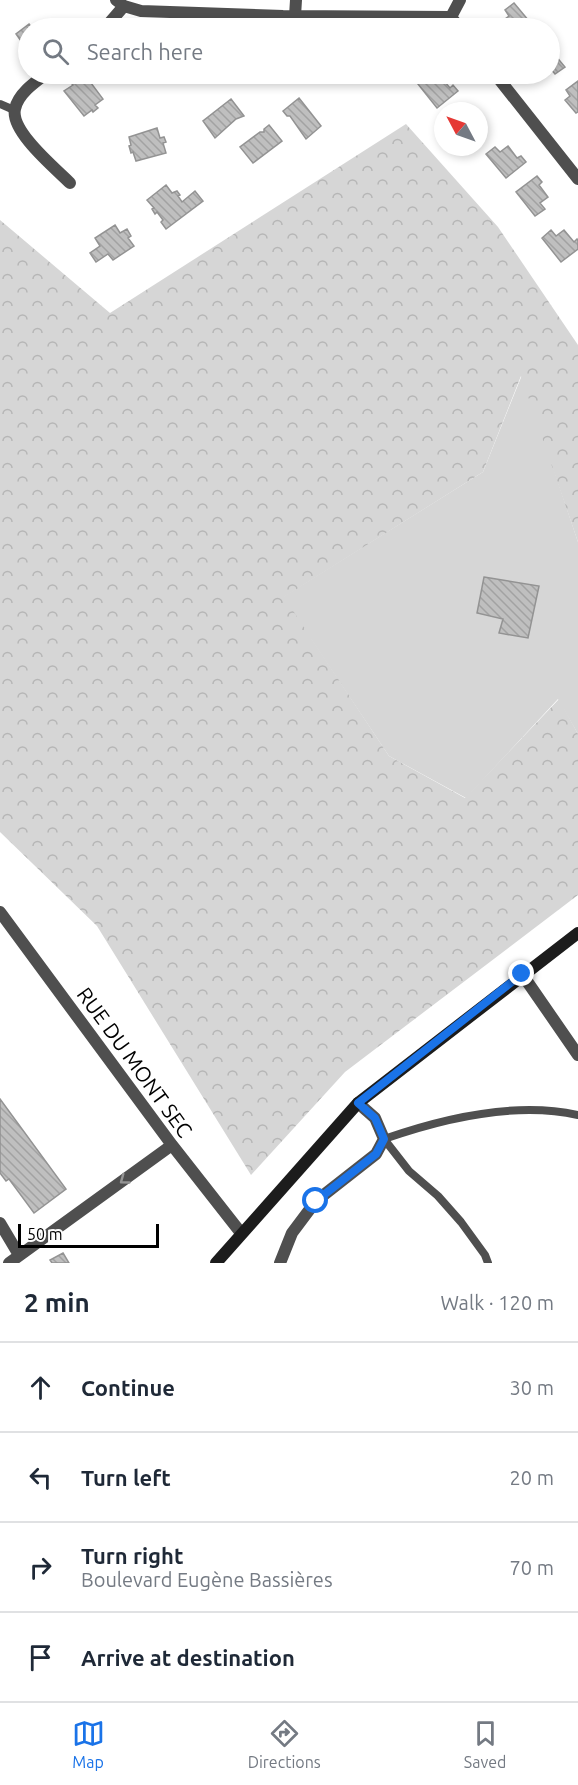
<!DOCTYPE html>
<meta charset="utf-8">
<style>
:root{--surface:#fff;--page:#f6f6f7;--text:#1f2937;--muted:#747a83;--line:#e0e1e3;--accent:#1a73e8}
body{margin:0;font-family:Ubuntu,sans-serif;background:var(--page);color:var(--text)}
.compass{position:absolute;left:434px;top:102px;width:54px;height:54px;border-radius:50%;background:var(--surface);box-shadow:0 3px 9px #0003;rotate:311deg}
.scale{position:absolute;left:18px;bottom:15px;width:141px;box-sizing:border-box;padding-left:6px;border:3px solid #000;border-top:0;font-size:16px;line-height:21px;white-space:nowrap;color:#000;-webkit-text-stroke:4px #fff;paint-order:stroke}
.stop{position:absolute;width:18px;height:18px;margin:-14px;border:4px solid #1a73e8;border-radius:50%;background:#fff}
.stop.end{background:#1a73e8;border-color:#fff;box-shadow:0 2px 6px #0008}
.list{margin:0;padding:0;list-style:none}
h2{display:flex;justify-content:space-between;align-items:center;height:78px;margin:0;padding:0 24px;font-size:26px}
h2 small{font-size:20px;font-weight:400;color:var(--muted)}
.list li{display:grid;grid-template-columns:39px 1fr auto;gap:18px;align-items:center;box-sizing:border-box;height:90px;padding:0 24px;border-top:2px solid var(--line)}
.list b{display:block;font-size:22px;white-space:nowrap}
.list p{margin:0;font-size:20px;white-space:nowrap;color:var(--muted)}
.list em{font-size:20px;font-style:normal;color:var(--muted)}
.icon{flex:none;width:33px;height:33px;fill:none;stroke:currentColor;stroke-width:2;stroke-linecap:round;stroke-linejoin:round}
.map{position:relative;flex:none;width:578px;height:1263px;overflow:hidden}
.search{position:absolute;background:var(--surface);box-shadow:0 3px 9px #0003;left:18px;right:18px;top:18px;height:66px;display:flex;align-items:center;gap:15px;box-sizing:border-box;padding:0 21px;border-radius:33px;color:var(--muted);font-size:22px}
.sheet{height:438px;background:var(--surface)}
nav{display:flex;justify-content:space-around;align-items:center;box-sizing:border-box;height:84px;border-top:2px solid var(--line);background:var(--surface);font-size:16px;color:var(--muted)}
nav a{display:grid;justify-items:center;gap:3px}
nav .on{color:var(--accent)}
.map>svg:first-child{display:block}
.green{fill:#d6d6d6}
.forest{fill:url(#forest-crowns)}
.building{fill:url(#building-back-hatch);stroke:#939393;stroke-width:1.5}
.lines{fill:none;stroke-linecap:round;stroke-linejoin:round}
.lane{stroke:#4f4f4f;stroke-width:8}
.street{stroke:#4f4f4f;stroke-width:12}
.secondary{stroke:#1c1c1c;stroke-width:12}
.oneway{stroke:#959595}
.route{stroke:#1a73e8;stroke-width:8}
.labels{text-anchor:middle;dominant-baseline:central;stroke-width:4.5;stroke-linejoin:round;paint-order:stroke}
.street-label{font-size:21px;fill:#000;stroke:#fff}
</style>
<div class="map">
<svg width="578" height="1263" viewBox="0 0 578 1263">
<defs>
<pattern id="forest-crowns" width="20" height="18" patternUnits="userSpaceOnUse" patternTransform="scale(1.5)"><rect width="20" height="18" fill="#d6d6d6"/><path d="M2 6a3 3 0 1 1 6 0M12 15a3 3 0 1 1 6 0" fill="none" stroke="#b6b6b6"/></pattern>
<pattern id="building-back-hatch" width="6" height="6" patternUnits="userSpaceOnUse" patternTransform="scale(1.5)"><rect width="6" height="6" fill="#bfbfbf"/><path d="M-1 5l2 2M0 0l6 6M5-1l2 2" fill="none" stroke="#a2a2a2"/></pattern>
</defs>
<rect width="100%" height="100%" fill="#fff"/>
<!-- green -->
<path class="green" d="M 522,375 L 578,542 L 578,734 L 558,699 L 466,798 L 389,756 L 283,597 L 483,472 Z"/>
<!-- forest -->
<path class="forest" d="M 406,124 L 498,227 L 578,345 L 578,542 L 521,376 L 483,472 L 284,597 L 389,756 L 465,798 L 559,699 L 578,734 L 578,895 L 345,1072 L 251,1175 L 97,926 L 0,832 L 0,220 L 110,313 Z"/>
<!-- building -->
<path class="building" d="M 514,3 L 534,27 L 532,28 L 506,28 L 501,22 L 509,16 L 505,10 Z
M 29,24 L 32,28 L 28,28 L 28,51 L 16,34 Z
M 550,49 L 565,67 L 555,74 L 551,69 L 550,70 Z
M 161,74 L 181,74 L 181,79 L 160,78 Z
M 236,74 L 272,74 L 272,77 L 248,76 L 245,74 L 243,76 L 236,76 Z
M 358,74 L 379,74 L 379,81 L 358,80 Z
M 428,74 L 443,74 L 440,76 L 450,88 L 453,85 L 458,91 L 437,108 L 418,84 Z
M 85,75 L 103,99 L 95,105 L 98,108 L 93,112 L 92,110 L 84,116 L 64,91 L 73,85 L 71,83 Z
M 578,81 L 578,112 L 576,113 L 565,100 L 570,96 L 566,90 Z
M 299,98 L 321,126 L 306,139 L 290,116 L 287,116 L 283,111 Z
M 231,99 L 244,116 L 236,119 L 215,138 L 203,121 Z
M 469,105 L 474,111 L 461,111 Z
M 269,125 L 282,141 L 253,163 L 240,147 L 260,132 L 264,132 L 264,129 Z
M 157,128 L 160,138 L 164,137 L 166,142 L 163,143 L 166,153 L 136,161 L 133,152 L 131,153 L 129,146 L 131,145 L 129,137 Z
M 508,146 L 517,158 L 521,156 L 526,162 L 506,178 L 486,154 L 495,147 L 500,152 Z
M 537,176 L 542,182 L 539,185 L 548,197 L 540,203 L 545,209 L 535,216 L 516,192 Z
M 166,185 L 172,193 L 177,191 L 180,195 L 178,196 L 182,202 L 195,191 L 203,201 L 166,229 L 161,222 L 163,220 L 157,212 L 155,214 L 152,209 L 154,208 L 147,200 Z
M 115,225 L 120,233 L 127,229 L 131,236 L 128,238 L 134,246 L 113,260 L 108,254 L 96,262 L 90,253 L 100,246 L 95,238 Z
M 551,230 L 556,236 L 564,230 L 574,242 L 577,239 L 578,241 L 578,249 L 561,262 L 542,238 Z
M 484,577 L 539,586 L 528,638 L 499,633 L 503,619 L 477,613 Z
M 0,1099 L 66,1189 L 34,1213 L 9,1179 L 6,1181 L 0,1173 Z
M 63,1253 L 69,1263 L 52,1263 L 50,1260 Z"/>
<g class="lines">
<!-- lane -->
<path class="lane" d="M 0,104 L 14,110
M 488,1263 L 485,1255 L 461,1222 L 438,1196 L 409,1171 L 384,1139 C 444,1118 515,1101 578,1115"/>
<!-- street -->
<path class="street" d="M 116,0 L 124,6 L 141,11 L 283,16 L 451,17
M 295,16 L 296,0
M 451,17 L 460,0
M 451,17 L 460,28
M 105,28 L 124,6
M 46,74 C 35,82 18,94 15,109 C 10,131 55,168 70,183
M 495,74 L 578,179
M 0,912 L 172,1145 L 241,1233
M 522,974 L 578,1055
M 0,1223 L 19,1255
M 9,1263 L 172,1145
M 280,1263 L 292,1233 L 316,1201 L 376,1154 L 384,1139 L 375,1118 L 358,1103"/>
<!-- secondary -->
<path class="secondary" d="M 216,1263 L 358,1103 L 578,933"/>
</g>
<!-- one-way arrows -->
<defs><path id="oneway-chevron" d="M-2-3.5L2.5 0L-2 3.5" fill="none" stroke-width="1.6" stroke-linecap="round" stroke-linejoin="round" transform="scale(1.5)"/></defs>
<use class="oneway" href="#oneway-chevron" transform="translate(124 1180) rotate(144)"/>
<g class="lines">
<!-- route -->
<path class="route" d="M 316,1201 L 376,1154 L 384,1139 L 375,1118 L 358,1103 L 522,974"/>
</g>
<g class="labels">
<!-- street labels -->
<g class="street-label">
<text transform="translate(135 1062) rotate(54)">RUE DU MONT SEC</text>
</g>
</g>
</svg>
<svg class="compass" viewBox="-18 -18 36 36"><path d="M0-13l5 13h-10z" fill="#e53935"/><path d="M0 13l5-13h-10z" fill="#747a83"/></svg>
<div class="scale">50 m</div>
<div class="stop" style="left:316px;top:1201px"></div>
<div class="stop end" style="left:522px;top:974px"></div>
<div class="search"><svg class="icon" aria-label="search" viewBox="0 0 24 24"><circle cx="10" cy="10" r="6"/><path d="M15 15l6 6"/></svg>Search here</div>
</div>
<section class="sheet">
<h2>2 min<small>Walk · 120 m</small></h2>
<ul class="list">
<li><svg class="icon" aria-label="ahead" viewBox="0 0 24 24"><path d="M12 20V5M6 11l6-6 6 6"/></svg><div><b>Continue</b></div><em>30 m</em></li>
<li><svg class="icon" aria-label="left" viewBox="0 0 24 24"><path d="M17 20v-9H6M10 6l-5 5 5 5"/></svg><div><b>Turn left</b></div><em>20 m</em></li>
<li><svg class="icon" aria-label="right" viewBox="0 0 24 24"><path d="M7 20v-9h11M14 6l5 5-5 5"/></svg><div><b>Turn right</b><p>Boulevard Eugène Bassières</p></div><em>70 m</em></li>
<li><svg class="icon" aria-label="arrive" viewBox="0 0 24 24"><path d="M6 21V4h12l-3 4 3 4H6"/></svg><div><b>Arrive at destination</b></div></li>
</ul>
</section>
<nav>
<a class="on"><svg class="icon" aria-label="map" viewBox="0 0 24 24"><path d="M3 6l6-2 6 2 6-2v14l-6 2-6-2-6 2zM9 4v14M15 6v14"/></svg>Map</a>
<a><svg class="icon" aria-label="directions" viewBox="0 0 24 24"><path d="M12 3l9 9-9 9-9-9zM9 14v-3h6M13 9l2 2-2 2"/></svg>Directions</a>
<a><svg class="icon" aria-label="saved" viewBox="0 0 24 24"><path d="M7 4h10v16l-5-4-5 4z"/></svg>Saved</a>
</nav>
